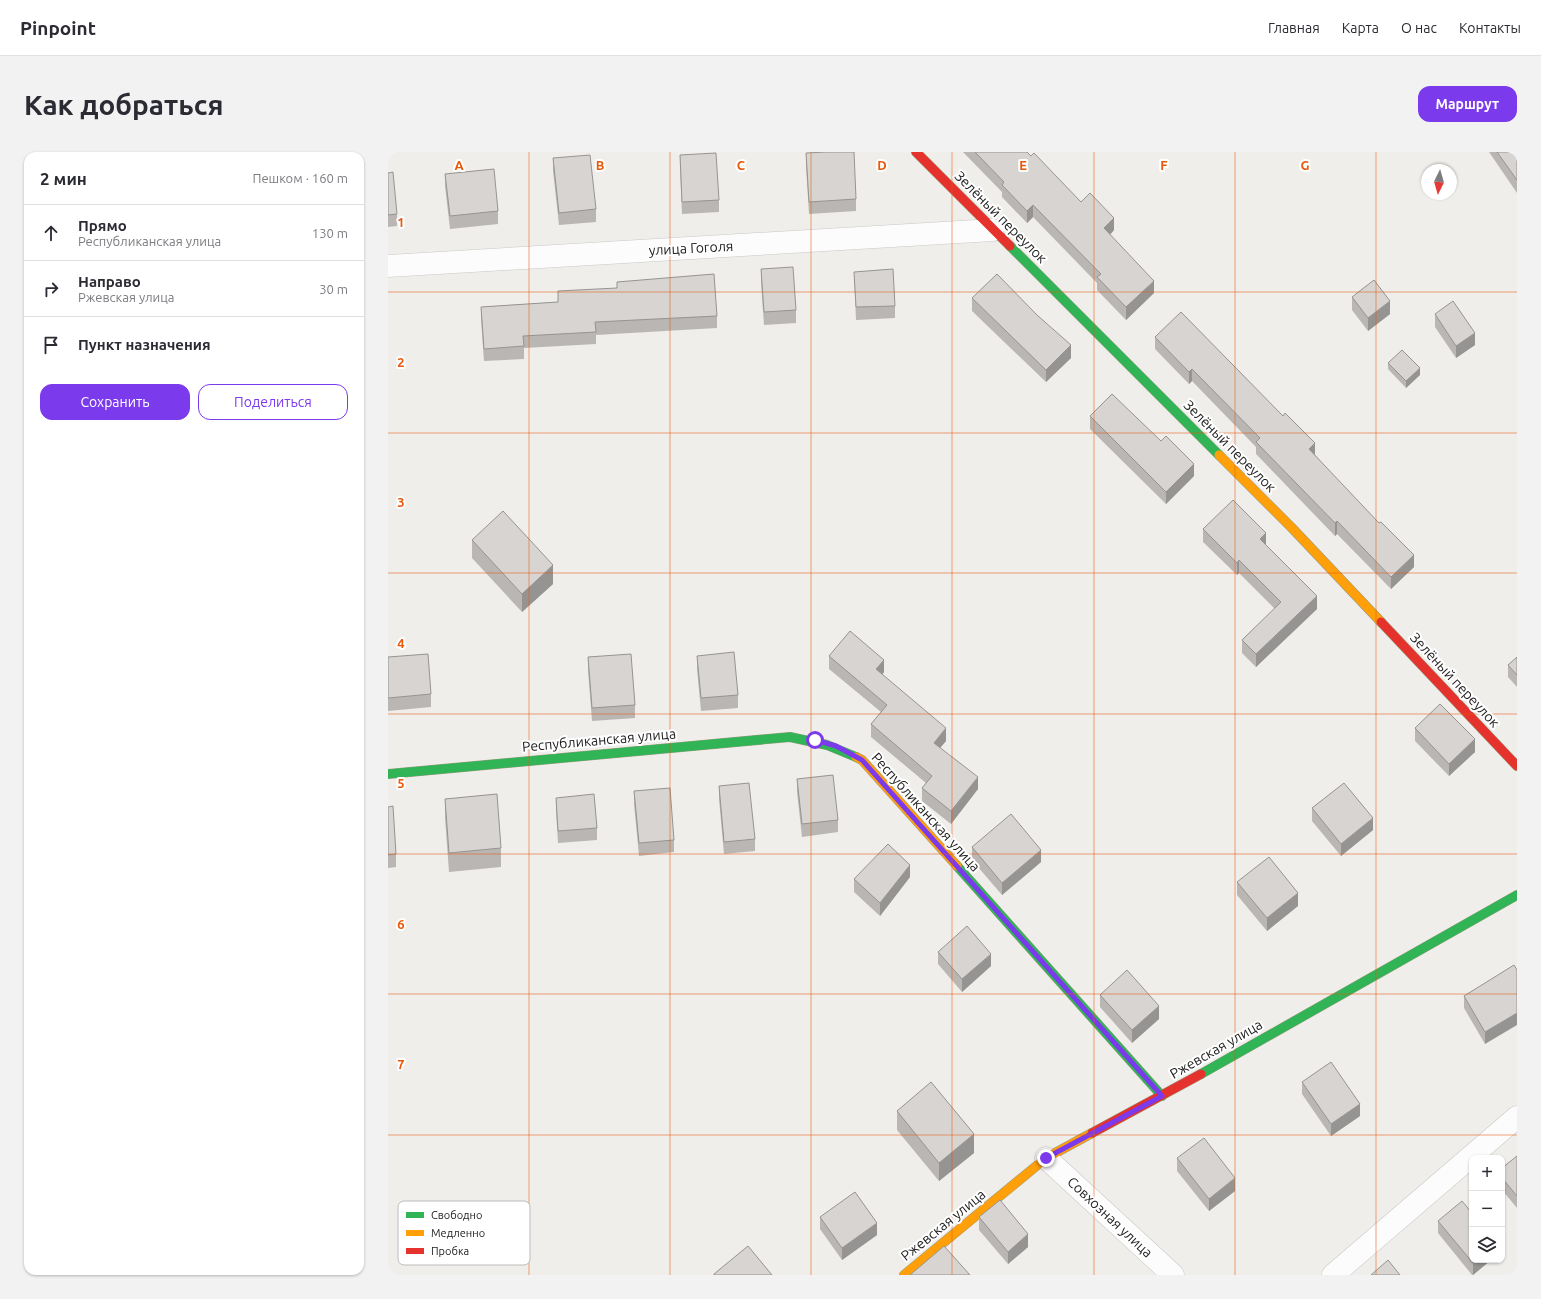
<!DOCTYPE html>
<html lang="ru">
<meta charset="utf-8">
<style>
:root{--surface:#fff;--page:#f2f2f3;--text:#2b2b33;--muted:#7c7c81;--line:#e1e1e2;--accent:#7c3aed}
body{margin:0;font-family:Ubuntu,sans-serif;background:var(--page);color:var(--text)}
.controls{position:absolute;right:12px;bottom:12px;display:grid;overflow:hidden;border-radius:8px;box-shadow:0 1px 3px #0004}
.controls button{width:36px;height:36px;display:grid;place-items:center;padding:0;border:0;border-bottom:1px solid var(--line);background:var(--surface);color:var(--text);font:20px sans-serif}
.compass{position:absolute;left:1033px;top:12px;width:36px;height:36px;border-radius:50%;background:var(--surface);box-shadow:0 1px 3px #0004;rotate:185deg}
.stop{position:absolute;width:12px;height:12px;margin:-9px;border:3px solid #7c3aed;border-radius:50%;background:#fff}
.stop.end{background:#7c3aed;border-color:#fff;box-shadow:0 1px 4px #0008}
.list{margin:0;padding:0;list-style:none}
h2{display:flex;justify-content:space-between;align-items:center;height:52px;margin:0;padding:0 16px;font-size:17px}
h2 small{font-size:13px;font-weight:400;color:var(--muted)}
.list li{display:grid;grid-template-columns:26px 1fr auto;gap:12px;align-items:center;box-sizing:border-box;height:56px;padding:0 16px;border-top:1px solid var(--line)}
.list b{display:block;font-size:15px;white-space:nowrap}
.list p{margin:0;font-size:13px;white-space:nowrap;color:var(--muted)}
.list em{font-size:13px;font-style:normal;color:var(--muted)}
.actions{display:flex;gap:8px;padding:12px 16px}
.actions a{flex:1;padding:9px 0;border:1px solid var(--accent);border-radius:12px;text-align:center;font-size:14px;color:var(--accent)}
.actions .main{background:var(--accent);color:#fff}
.icon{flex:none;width:22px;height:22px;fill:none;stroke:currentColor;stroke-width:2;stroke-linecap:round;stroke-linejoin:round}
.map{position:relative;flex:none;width:1129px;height:1123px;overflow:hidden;border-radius:12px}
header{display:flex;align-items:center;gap:24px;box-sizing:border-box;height:56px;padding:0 20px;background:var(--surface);border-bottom:1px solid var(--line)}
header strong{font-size:19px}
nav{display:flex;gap:22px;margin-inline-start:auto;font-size:14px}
.intro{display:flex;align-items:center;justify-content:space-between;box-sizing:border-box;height:96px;padding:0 24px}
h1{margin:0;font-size:28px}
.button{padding:10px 18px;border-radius:12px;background:var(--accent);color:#fff;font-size:14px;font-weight:700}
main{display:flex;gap:24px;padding:0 24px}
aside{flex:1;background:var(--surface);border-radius:12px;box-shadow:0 1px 3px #0004}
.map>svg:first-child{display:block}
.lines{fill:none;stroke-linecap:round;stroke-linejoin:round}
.street-casing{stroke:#c8c8c6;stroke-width:23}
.fast-casing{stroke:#999b80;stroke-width:10}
.slow-casing{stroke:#999b80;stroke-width:10}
.jam-casing{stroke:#999b80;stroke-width:10}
.street{stroke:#fdfcfc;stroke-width:22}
.fast{stroke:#30b455;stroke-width:9}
.slow{stroke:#ff9f0a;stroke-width:9}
.jam{stroke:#e5322d;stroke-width:9}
.wall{fill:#b9b6b4}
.shaded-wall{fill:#969492}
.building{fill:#d7d4d1;stroke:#969492}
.route{stroke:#7c3aed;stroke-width:5}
.grid{fill:none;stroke:#e8590c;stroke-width:1;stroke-opacity:0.55}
.labels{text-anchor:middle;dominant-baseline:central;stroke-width:4;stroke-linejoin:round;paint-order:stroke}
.street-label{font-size:14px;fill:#212121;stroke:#fff}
.key{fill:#fff;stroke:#bcbcbc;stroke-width:1}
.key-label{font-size:11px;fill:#212121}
.grid-label{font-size:13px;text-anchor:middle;font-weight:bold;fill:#e8590c;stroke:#fff;stroke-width:4;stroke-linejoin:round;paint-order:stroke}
</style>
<header>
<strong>Pinpoint</strong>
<nav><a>Главная</a><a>Карта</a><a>О нас</a><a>Контакты</a></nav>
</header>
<div class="intro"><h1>Как добраться</h1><a class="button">Маршрут</a></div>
<main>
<aside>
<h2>2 мин<small>Пешком · 160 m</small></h2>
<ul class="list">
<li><svg class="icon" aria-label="ahead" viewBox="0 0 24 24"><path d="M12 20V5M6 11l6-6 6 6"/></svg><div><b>Прямо</b><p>Республиканская улица</p></div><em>130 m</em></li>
<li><svg class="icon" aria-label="right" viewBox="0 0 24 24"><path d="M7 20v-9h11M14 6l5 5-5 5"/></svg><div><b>Направо</b><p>Ржевская улица</p></div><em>30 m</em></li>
<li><svg class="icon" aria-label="arrive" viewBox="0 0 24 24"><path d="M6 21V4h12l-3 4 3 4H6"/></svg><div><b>Пункт назначения</b></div></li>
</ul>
<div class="actions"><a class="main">Сохранить</a><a>Поделиться</a></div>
</aside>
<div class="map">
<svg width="1129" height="1123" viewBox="0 0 1129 1123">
<rect width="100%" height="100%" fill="#f0eeea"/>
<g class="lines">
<defs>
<path id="street" d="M 0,114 L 605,78
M 658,1006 L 785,1123
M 945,1123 L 1129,965"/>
<path id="fast" d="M 622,94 L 831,303
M 0,622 L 402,585 L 439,593 L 468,605
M 569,714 L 774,944
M 813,922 L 1129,743"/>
<path id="slow" d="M 831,303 L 904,376 L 993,470
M 468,605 L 474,608 L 569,714
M 516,1123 L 658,1006 L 704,981"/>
<path id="jam" d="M 528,0 L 622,94
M 993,470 L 1129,614
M 704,981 L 813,922"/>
</defs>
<!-- street casing -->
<use href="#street" class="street-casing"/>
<!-- fast casing -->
<use href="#fast" class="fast-casing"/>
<!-- slow casing -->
<use href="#slow" class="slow-casing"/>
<!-- jam casing -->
<use href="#jam" class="jam-casing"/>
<!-- street -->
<use href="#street" class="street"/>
<!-- fast -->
<use href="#fast" class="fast"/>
<!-- slow -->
<use href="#slow" class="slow"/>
<!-- jam -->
<use href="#jam" class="jam"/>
</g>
<!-- wall -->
<path class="wall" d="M 575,0 L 639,0 L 693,50 L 726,78 L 722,83 L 766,141 L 738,168 L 709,138 L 709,131 L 645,65 L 639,71 L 614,45 L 614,40 Z
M 1101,0 L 1129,0 L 1129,41 Z
M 418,1 L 468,47 L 468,59 L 421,62 L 418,14 Z
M 292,3 L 331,48 L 331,60 L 294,62 L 292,15 Z
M 165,6 L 208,57 L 208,70 L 171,73 L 165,19 Z
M 0,21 L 9,62 L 9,74 L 0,75 Z
M 57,22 L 110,59 L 110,72 L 62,77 L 57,34 Z
M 373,117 L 408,158 L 408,171 L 376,173 L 373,130 Z
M 466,120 L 507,154 L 507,166 L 468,168 Z
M 170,139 L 329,164 L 329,176 L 208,183 L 208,192 L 136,196 L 136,207 L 96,209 L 93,167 L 93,155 L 170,150 Z
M 964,145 L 1002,162 L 980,179 L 964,158 Z
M 584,146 L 683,206 L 658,230 L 584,159 Z
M 1047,162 L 1087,193 L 1068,206 L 1047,175 Z
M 767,185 L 927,303 L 1026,415 L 1003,437 L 949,382 L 947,384 L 868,302 L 868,295 L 804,229 L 801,232 L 767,197 Z
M 1000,211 L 1032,223 L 1018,236 L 1000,217 Z
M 702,264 L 806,324 L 778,352 L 702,277 Z
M 815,377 L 878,393 L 929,457 L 868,515 L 854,501 L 854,488 L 887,457 L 851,421 L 849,423 L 815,390 Z
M 84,388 L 165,432 L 134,460 L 84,406 Z
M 309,504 L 350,543 L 350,556 L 313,559 L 309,517 Z
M 441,504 L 496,520 L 494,523 L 558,589 L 552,596 L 590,637 L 563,672 L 534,649 L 534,636 L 538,631 L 483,585 L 483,572 L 493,560 L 441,517 Z
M 0,505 L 43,542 L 43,555 L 0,559 Z
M 200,505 L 247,553 L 247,566 L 204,569 L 200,518 Z
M 1129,505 L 1129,535 L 1120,525 L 1120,513 Z
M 1027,576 L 1087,600 L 1061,624 L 1027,589 Z
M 409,627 L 450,668 L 450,680 L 414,685 L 409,640 Z
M 331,634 L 367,687 L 367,699 L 336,702 L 331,647 Z
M 246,639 L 286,688 L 286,700 L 251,704 L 246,652 Z
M 168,646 L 209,676 L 209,688 L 170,691 L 168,658 Z
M 57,647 L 113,696 L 113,715 L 61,720 L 57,666 Z
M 0,655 L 8,702 L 8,715 L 0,716 Z
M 924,656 L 985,678 L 953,704 L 924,669 Z
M 584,695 L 653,710 L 614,743 L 584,708 Z
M 522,725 L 492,764 L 466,740 L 466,727 Z
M 849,730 L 910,754 L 879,779 L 849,743 Z
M 550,800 L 603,814 L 574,840 L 550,812 Z
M 1129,818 L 1097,892 L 1076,856 L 1076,844 Z
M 712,843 L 771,867 L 744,891 L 712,855 Z
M 914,930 L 972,964 L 943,984 L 914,942 Z
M 509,959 L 586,1001 L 551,1029 L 509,978 Z
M 1129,1004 L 1129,1056 L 1114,1038 L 1114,1016 Z
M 789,1006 L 847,1039 L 821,1059 L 789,1019 Z
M 432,1065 L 489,1083 L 454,1108 L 432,1077 Z
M 591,1065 L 640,1095 L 620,1112 L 591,1078 Z
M 1050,1069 L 1084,1108 L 1103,1108 L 1085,1123 L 1084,1123 L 1050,1081 Z"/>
<!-- shaded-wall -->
<path class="shaded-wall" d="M 645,53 L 645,65 L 639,71 L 639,59 Z
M 726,66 L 726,78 L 716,89 L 716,76 Z
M 766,129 L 766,141 L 738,168 L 738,155 Z
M 1002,149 L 1002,162 L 980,179 L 980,166 Z
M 1087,181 L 1087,193 L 1068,206 L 1068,194 Z
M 683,193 L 683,206 L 658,230 L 658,218 Z
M 1032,216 L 1032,223 L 1018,236 L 1018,229 Z
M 804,217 L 804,229 L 801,232 L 801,220 Z
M 927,291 L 927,304 L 921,297 Z
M 806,312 L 806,324 L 778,352 L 778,340 Z
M 949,369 L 949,382 L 947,384 L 947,371 Z
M 878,381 L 878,393 L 872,387 Z
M 1026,403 L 1026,415 L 1003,437 L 1003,425 Z
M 851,408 L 851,421 L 849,423 L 849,411 Z
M 165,413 L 165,432 L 134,460 L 134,442 Z
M 929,444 L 929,457 L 868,515 L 868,502 Z
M 496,508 L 496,520 L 488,530 L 488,517 Z
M 558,576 L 558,589 L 546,603 L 546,591 Z
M 1087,587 L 1087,600 L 1061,624 L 1061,612 Z
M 590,625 L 590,637 L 563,672 L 563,659 Z
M 985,666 L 985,678 L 953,704 L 953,692 Z
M 653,698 L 653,710 L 614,743 L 614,731 Z
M 522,713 L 522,725 L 492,764 L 492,751 Z
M 910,741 L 910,754 L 879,779 L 879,766 Z
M 603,802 L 603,814 L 574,840 L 574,827 Z
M 771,854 L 771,867 L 744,891 L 744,878 Z
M 1129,861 L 1129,873 L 1097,892 L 1097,880 Z
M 972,952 L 972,964 L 943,984 L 943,972 Z
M 586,982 L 586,1001 L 551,1029 L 551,1011 Z
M 847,1026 L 847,1039 L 821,1059 L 821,1047 Z
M 489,1071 L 489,1083 L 454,1108 L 454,1096 Z
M 640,1082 L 640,1095 L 620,1112 L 620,1100 Z
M 1088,1108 L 1103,1108 L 1085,1123 L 1085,1111 Z"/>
<!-- building -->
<path class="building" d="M 438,0 L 466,0 L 468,47 L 421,50 L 418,1 Z
M 587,0 L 639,0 L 643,4 L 646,1 L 693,50 L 702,41 L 726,66 L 716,76 L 766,129 L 738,155 L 709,125 L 713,122 L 645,53 L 639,59 L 614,33 L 616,30 Z
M 1109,0 L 1129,0 L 1129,28 Z
M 328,1 L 331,48 L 294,50 L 292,3 Z
M 202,3 L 208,57 L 171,61 L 165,6 Z
M 106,17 L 110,59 L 62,64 L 57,22 Z
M 5,20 L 9,62 L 0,63 L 0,21 Z
M 405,115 L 408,158 L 376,160 L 373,117 Z
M 505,117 L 507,154 L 468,155 L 466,120 Z
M 326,122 L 329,164 L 207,170 L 208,180 L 135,184 L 136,194 L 96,197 L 93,155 L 170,150 L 170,139 L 229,136 L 229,130 Z
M 609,122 L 649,163 L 683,193 L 658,218 L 584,146 Z
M 986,128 L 1002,149 L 980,166 L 964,145 Z
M 1065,149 L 1087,181 L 1068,194 L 1047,162 Z
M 793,160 L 895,264 L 897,261 L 927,291 L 921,297 L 991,371 L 993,370 L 1026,403 L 1003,425 L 949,369 L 947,371 L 868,290 L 872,286 L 804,217 L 801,220 L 767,185 Z
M 1014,198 L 1032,216 L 1018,229 L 1000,211 Z
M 724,242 L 773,289 L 778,284 L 806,312 L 778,340 L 702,264 Z
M 845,348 L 878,381 L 872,387 L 929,444 L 868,502 L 854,488 L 893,450 L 851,408 L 849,411 L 815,377 Z
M 115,359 L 165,413 L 134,442 L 84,388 Z
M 462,479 L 496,508 L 488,517 L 558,576 L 546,591 L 590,625 L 563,659 L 534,636 L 544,624 L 483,572 L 499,553 L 441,504 Z
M 346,500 L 350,543 L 313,546 L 309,504 Z
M 40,502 L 43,542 L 0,546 L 0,505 Z
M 243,502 L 247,553 L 204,556 L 200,505 Z
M 1129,505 L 1129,523 L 1120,513 Z
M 1052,552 L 1087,587 L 1061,612 L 1027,576 Z
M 445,623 L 450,668 L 414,672 L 409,627 Z
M 361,631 L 367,687 L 336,690 L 331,634 Z
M 956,631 L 985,666 L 953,692 L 924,656 Z
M 282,636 L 286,688 L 251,691 L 246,639 Z
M 109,642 L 113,696 L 61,701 L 57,647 Z
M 206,642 L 209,676 L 170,679 L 168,646 Z
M 5,654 L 8,702 L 0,703 L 0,655 Z
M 623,662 L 653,698 L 614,731 L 584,695 Z
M 500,692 L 522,713 L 492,751 L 466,727 Z
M 881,705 L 910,741 L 879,766 L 849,730 Z
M 579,774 L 603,802 L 574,827 L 550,800 Z
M 1126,813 L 1129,818 L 1129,861 L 1097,880 L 1076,844 Z
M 739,818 L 771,854 L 744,878 L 712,843 Z
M 943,910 L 972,952 L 943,972 L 914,930 Z
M 543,930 L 586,982 L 551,1011 L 509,959 Z
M 816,986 L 847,1026 L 821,1047 L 789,1006 Z
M 1129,1004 L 1129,1044 L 1114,1026 L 1114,1016 Z
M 467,1040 L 489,1071 L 454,1096 L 432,1065 Z
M 612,1048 L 640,1082 L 620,1100 L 591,1065 Z
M 1074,1049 L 1084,1061 L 1084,1108 L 1088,1108 L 1085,1111 L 1050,1069 Z
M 360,1094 L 384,1123 L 326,1123 L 326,1122 Z
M 556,1094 L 582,1123 L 522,1123 Z
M 1000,1108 L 1012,1123 L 983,1123 Z"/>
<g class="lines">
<!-- route -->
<path class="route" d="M 427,588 L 448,594 L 474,608 L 774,944 L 658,1006"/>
</g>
<!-- grid -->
<path class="grid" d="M 141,0 L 141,1123M 282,0 L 282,1123M 423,0 L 423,1123M 564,0 L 564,1123M 706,0 L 706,1123M 847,0 L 847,1123M 988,0 L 988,1123M 0,140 L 1129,140M 0,281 L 1129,281M 0,421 L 1129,421M 0,562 L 1129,562M 0,702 L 1129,702M 0,842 L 1129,842M 0,983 L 1129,983"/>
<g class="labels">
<!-- street labels -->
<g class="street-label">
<text transform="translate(613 65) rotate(45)">Зелёный переулок</text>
<text transform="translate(303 96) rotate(-3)">улица Гоголя</text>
<text transform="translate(842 294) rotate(45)">Зелёный переулок</text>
<text transform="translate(1067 528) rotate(47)">Зелёный переулок</text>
<text transform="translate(211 588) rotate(-5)">Республиканская улица</text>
<text transform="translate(538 660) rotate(48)">Республиканская улица</text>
<text transform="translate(828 897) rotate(-30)">Ржевская улица</text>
<text transform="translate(722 1065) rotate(43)">Совхозная улица</text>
<text transform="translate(555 1073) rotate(-39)">Ржевская улица</text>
</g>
</g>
<!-- legend -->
<rect x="10" y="1049" width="132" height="64" rx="6" class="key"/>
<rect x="18" y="1060" width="18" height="6" fill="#30b455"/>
<rect x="18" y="1078" width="18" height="6" fill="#ff9f0a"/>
<rect x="18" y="1096" width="18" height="6" fill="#e5322d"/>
<g class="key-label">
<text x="43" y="1067">Свободно</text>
<text x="43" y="1085">Медленно</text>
<text x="43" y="1103">Пробка</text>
</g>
<g class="grid-label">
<text x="71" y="18">A</text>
<text x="212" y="18">B</text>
<text x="353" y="18">C</text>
<text x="494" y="18">D</text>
<text x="635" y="18">E</text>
<text x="776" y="18">F</text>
<text x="917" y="18">G</text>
<text x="13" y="75">1</text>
<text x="13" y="215">2</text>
<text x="13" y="355">3</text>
<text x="13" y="496">4</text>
<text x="13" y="636">5</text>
<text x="13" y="777">6</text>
<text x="13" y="917">7</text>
</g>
</svg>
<div class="controls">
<button>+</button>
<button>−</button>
<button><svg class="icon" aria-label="layers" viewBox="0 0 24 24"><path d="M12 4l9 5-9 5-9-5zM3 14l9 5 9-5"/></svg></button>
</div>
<svg class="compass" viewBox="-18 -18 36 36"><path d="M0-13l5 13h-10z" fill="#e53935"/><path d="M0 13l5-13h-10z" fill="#7c7c81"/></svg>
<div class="stop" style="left:427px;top:588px"></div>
<div class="stop end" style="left:658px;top:1006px"></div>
</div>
</main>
